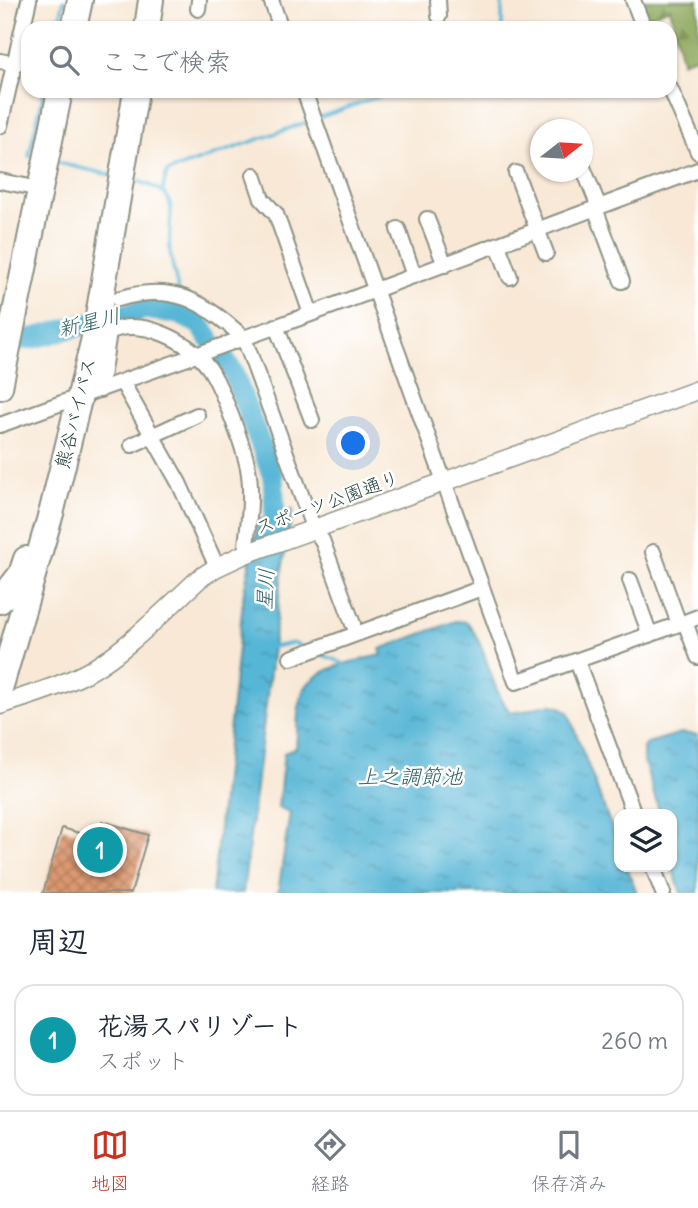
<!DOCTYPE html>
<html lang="ja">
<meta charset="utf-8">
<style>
:root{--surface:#fff;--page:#f6f6f7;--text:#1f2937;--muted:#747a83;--line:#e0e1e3;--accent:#c8321e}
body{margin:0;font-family:Delius,"Klee One",sans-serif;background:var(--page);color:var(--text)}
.controls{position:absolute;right:21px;bottom:21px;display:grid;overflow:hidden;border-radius:14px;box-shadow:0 2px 5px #0004}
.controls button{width:63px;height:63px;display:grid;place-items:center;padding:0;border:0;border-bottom:2px solid var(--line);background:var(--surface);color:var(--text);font:35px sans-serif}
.compass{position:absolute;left:530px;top:119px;width:63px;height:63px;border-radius:50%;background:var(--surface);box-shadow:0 2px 5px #0004;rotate:73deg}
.you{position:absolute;left:354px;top:444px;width:24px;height:24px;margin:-18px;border:5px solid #fff;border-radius:50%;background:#1a73e8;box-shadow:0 0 0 10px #1a73e833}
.badge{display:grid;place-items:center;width:46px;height:46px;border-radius:50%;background:var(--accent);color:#fff;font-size:23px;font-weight:700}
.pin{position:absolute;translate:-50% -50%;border:4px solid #fff;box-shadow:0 2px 7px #0006}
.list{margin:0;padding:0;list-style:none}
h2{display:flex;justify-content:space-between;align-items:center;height:91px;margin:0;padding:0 28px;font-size:30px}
h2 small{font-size:23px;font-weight:400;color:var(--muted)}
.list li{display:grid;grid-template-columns:46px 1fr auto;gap:21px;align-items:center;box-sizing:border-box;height:112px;margin:0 14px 14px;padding:0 14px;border:2px solid var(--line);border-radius:21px}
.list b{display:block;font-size:26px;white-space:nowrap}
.list p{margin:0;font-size:23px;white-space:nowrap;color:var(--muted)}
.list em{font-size:23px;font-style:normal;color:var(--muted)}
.icon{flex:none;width:38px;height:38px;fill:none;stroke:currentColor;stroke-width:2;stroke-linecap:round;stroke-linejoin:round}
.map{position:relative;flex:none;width:698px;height:893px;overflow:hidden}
.search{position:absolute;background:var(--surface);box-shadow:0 2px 5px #0004;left:21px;right:21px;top:21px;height:77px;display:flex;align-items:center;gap:18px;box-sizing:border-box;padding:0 24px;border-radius:21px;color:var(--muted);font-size:26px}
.sheet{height:217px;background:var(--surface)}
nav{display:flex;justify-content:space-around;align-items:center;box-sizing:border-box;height:98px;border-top:2px solid var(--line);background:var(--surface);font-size:19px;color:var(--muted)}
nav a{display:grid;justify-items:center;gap:4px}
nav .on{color:var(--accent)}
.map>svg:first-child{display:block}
.forest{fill:url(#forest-firs);stroke:#557246;stroke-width:2}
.water{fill:url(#water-ripples);stroke:#3b7a85;stroke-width:2}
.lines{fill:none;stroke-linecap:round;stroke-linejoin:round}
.stream{stroke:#57b6d6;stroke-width:3.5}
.river{stroke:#57b6d6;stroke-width:21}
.building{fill:url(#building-cross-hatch)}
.minor-casing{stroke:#8c9284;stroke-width:18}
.tertiary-casing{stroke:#8c9284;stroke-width:21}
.trunk-casing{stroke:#8c9284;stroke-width:28}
.minor{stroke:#fff;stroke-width:14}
.tertiary{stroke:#fff;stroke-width:18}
.trunk{stroke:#fff;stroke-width:24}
.labels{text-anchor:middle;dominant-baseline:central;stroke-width:5;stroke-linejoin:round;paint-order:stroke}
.street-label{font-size:19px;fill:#1f3d34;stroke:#fff}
.water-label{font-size:21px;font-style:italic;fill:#306165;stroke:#fff}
</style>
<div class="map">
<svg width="698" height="893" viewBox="0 0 698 893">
<defs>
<pattern id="forest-firs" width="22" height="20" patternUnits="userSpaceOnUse" patternTransform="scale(1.75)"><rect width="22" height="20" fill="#8ba659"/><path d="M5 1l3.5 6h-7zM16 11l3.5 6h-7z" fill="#71884a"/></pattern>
<pattern id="water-ripples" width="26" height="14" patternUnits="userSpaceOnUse" patternTransform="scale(1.75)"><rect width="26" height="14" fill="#57b6d6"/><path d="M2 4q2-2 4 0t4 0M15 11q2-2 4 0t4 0" fill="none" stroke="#4795ae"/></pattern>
<pattern id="building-cross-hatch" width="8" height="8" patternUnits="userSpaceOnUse" patternTransform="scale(1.75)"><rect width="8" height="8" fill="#dc976f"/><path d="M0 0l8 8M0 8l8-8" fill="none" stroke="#b27c5c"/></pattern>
</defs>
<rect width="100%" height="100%" fill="#fff"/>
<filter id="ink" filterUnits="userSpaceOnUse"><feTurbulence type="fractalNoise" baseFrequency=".0143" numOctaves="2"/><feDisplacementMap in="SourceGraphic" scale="14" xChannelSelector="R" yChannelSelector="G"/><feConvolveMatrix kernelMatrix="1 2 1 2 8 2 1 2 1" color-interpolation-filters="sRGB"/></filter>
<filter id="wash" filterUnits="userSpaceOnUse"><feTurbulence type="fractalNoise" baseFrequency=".00686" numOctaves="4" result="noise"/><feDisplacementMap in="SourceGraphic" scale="28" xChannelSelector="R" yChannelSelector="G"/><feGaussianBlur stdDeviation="1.57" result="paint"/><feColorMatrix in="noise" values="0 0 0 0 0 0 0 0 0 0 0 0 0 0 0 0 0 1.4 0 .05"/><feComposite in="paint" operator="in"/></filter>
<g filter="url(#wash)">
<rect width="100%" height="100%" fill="#f8e8d5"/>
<!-- forest -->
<path class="forest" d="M 641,0 L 698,0 L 698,56 L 682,62 L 670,8 L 648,17 Z"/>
<!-- water -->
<path class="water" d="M 293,509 L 283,565 L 243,893 L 212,893 L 244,591 L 259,520 Z
M 456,621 L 467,622 C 488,648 489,686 510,712 C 533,715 546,694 568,712 L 619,847 L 619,867 L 627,867 L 637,893 L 278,893 L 290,812 L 278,808 L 284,753 L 296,748 C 298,731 296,707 303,692 C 314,667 358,660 382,655 L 380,649 Z
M 681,733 L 698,735 L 698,893 L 681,893 L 672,867 L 672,814 L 660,814 L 643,758 L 643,748 L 648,743 Z"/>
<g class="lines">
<!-- stream -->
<path class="stream" d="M 502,0 L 502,28
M 58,28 L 64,0
M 318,118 L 394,91
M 36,158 L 29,156 L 44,91
M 54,162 L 111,175
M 129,179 C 188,193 166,208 170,252 C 172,265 176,278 178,291
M 162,192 L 167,172 L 310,121
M 179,302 L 179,314
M 268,648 L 293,643 L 305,648
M 318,653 L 343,663 L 344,667"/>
<!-- river -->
<path class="river" d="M 0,342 L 34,338 L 145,309 L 179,314 L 199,324 L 232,370 L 273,477 L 275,516 L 267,543"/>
</g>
<g id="blocks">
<!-- building -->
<path class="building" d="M 102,821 L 148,835 L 131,893 L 43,893 L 62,828 L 97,838 Z"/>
</g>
</g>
<g filter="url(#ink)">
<use href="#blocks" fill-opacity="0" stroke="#8c9284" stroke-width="2"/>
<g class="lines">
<defs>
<path id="minor" d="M 271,0 L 281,28
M 438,0 L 439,16
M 633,0 L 644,28
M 198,9 L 199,0
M 0,61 L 16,64
M 670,88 L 698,152
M 304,91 L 516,682 L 685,622
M 0,126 L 29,0
M 582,165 L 599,207
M 516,173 L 546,253
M 254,175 L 262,199 L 276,214 L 311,314
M 0,181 L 40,189
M 595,208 L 622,281
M 427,219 L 445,265
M 398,229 L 414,276
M 498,245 L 510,277
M 118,299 C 173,282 203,301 244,338 L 314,530 L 322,540 L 353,624
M 276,326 L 312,420
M 122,382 L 179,483 L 217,567
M 100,390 L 109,332 C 142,317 188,340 209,368 C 222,387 243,445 248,468 C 253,495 248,527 245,554
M 0,425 L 311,314 L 698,170
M 132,445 L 197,415
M 653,552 L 679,624
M 630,580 L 650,635
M 698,617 L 685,622 L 698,657
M 291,658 L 482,588
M 577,661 L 634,814
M 653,867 L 663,893"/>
<path id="tertiary" d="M 0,705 C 28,696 56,688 82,675 C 121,656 168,607 200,578 L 217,567 L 245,554 L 698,390"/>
<path id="trunk" d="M 74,28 L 80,0
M 147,28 L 151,0
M 0,387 L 60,91
M 0,601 L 21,574 L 26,559
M 0,689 L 52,510 L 95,334 L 136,91"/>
</defs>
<!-- minor casing -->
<use href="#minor" class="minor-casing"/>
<!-- tertiary casing -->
<use href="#tertiary" class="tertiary-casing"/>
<!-- trunk casing -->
<use href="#trunk" class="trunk-casing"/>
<!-- minor -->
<use href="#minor" class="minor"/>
<!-- tertiary -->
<use href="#tertiary" class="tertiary"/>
<!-- trunk -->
<use href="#trunk" class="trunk"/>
</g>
</g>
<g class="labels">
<!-- street labels -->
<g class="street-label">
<text transform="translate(75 413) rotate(-76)">熊谷バイパス</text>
<text transform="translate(327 502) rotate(-20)">スポーツ公園通り</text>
</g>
<!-- water labels -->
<g class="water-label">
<text transform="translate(89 322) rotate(-13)">新星川</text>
<text transform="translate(265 589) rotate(-87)">星川</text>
<text x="410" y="776">上之調節池</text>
</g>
</g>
</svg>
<div class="controls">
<button><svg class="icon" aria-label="layers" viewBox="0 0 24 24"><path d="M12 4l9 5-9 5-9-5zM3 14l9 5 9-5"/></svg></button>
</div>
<svg class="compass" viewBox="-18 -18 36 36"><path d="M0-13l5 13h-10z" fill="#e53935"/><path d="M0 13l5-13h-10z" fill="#747a83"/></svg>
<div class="you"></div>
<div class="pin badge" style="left:100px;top:850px;background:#0f9aa8">1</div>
<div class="search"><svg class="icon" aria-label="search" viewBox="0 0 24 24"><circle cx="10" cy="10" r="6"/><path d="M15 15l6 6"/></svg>ここで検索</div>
</div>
<section class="sheet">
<h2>周辺<small></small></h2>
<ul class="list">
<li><span class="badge" style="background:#0f9aa8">1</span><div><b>花湯スパリゾート</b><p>スポット</p></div><em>260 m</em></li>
</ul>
</section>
<nav>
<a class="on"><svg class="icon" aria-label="map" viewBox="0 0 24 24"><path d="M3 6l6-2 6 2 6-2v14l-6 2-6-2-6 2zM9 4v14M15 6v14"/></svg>地図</a>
<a><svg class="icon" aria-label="directions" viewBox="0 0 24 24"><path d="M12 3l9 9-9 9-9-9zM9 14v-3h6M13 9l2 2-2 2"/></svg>経路</a>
<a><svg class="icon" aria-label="saved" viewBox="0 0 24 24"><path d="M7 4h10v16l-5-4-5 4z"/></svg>保存済み</a>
</nav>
